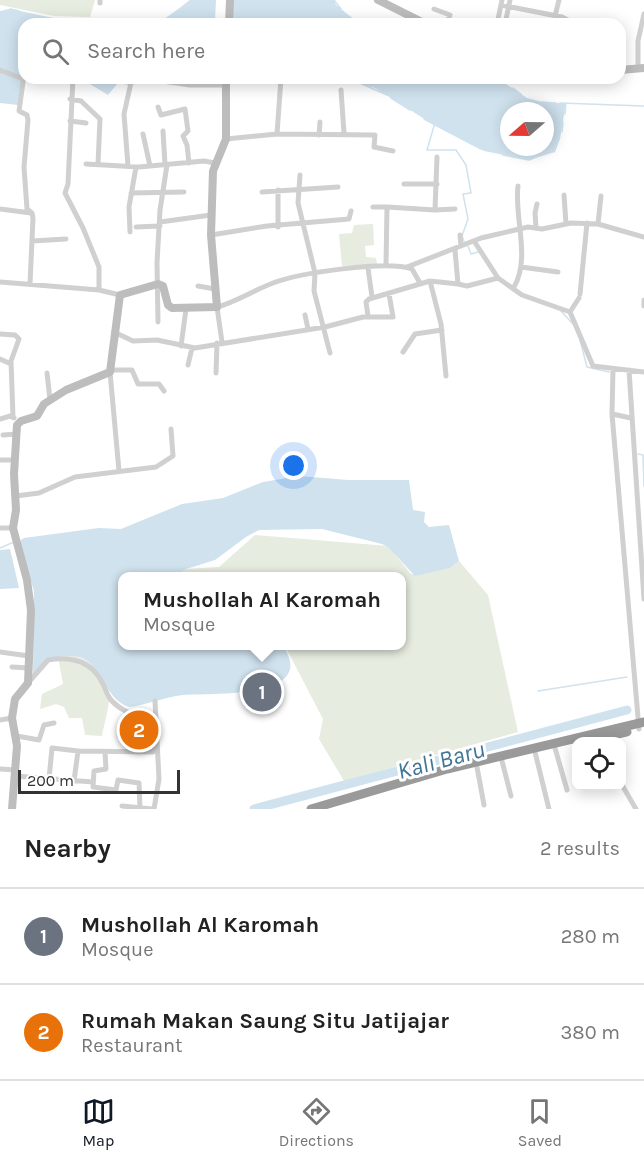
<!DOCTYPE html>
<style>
:root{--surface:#fff;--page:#f6f6f6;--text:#222;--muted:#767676;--line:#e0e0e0;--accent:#111827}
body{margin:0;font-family:Karla,sans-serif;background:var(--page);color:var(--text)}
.controls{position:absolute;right:18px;bottom:18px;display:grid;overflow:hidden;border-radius:12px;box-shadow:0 3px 15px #0003}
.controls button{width:54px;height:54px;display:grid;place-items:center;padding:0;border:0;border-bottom:2px solid var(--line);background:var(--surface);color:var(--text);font:30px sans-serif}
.compass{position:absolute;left:500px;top:102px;width:54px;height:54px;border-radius:50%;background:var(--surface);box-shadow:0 3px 15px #0003;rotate:250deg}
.scale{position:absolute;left:18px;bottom:15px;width:162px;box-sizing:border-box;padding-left:6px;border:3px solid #333;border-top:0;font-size:16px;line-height:21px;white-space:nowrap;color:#333;-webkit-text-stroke:4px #fff;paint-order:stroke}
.you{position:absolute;left:294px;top:466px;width:21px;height:21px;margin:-15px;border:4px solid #fff;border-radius:50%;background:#1a73e8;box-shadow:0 0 0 9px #1a73e833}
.badge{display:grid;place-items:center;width:39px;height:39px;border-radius:50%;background:var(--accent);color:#fff;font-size:20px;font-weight:700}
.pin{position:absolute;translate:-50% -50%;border:3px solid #fff;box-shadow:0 2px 6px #0006}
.popup{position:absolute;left:118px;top:572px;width:288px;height:78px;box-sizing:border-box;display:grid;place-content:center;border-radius:12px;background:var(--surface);filter:drop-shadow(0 2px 4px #0005);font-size:20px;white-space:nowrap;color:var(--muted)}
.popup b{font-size:22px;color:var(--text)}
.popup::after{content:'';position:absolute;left:50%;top:100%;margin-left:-12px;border:12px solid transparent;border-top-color:var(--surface)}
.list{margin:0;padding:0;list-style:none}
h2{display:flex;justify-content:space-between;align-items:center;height:78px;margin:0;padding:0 24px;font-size:26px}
h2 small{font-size:20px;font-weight:400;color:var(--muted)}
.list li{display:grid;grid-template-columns:39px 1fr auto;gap:18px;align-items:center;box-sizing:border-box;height:96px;padding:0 24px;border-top:2px solid var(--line)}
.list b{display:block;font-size:22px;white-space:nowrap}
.list p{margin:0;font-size:20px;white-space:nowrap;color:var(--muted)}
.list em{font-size:20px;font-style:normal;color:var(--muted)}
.icon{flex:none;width:33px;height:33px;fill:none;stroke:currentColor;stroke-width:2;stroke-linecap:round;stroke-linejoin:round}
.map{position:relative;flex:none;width:644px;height:809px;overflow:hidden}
.search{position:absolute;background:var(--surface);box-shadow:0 3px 15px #0003;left:18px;right:18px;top:18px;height:66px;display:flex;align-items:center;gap:15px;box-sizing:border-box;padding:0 21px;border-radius:18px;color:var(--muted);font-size:22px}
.sheet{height:270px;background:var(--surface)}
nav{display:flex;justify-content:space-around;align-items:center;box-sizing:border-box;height:84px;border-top:2px solid var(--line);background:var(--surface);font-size:16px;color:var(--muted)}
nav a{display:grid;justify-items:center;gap:3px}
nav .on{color:var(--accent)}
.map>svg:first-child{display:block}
.green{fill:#e6ecdf}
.water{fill:#cfe2ee;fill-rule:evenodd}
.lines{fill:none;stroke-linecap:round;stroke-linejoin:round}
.stream{stroke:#cfe2ee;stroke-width:1.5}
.river{stroke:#cfe2ee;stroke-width:9}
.street{stroke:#d0d0d0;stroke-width:5}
.secondary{stroke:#bdbdbd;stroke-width:8}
.highway{stroke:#9a9a9a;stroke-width:9}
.labels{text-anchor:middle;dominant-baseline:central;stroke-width:6;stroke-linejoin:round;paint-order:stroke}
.water-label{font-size:24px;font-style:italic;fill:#3f7597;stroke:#fff}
</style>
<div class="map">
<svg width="644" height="809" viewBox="0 0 644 809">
<rect width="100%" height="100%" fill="#fff"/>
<!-- green -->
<path class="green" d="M 0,0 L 95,0 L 90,17 L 54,16 L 0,5 Z
M 373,224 L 374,245 L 365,246 L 366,257 L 376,258 L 377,264 L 342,266 L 339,234 L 352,233 L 354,225 Z
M 255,535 L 388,546 L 411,574 L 450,568 L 459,561 L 488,595 L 518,732 L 344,781 L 319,739 L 323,719 L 285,646 L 401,646 L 401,576 L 176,576 L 186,569 L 219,567 Z
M 71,655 C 89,658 108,674 109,693 C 110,707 104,723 102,736 L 85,735 L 82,718 L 69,718 L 64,707 L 56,704 L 40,709 L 42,694 L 63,684 L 58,657 Z"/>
<!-- water -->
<path class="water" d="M 191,0 L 216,0 L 215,20 L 206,24 L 157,24 Z
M 232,0 L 334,0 L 336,5 L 360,24 L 231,24 Z
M 11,9 L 72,22 L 110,20 L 123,24 L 24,24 L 24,71 L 18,105 L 0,103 L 0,12 Z
M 80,78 L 126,78 L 130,79 L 129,85 L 118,83 L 108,95 Z
M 319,78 L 497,78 L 527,98 L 546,103 L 566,103 L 560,139 L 555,152 L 529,160 L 484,151 L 434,125 L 375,88 L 349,81 L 323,82 ZM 509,111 L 545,111 L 545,147 L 509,147 Z
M 299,476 L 348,480 L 409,480 L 413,510 L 425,512 L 424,522 L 429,527 L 449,525 L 459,561 L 450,568 L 415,576 L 388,547 L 382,544 L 322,529 L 259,530 L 246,537 L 215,560 L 186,569 L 176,576 L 122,576 L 122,646 L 283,646 C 320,700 208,693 183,695 C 164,697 147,705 129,707 C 100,697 104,654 68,656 C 51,656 44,663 33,675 L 34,591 L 21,548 L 21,540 L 24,538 L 99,528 L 121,529 L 182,504 L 223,498 L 263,482 Z
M 10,549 L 19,588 L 0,589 L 0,550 Z"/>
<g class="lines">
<!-- stream -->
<path class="stream" d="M 334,0 L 341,9
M 182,7 L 191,0
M 0,12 L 11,9 L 19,11
M 59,19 L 89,21
M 362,84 L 387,95
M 513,88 L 521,94
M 391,98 L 410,110
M 542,102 L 556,103
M 560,103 L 644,106
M 565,114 L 566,103
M 424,119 L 481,149
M 434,126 L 427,150 L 456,150 L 466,165 L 471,193 L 463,194 L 468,219 L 462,236 L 464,241
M 562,132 L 563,122
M 503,155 L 529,160 L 536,157
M 468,246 L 471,254 L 478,252
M 561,311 L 572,323
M 580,340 L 587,367 L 609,372
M 638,454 L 643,455 L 644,486
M 0,548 L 14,542
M 538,691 L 627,677"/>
<!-- river -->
<path class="river" d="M 254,809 L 627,710"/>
<!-- street -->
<path class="street" d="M 100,3 L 100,0
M 501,5 L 562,17 L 575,24
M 434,9 L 450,15 L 446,24
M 555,16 L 559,0
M 497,24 L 502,0
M 505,24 L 510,0
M 638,68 L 638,41 L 644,14
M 0,70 L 23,79
M 24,75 L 19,111 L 27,115 L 28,120 L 24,167 L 27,209 L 32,213 L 33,218 L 30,284
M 73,78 L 68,184 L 65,193 L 83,228 L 99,267 L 99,290
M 142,78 L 190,85 L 225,85
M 341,90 L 344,133
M 70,99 L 81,101 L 100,119 L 98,164
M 158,107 L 161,115 L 185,109 L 188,131 L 183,136 L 187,145 L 189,163
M 70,121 L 86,123
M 163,131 L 165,165
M 143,134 L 150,166
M 277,134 L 281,78
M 319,135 L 320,122
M 226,139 L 277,134 L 375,135 L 374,147 L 393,151
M 86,164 L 139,167 L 204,161 L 215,163
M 128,166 L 124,114 L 132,78
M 300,175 L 298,203 L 315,273 L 314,291 L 330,353
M 404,184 L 437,184
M 278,190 L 278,227
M 262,192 L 338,187
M 131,193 L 184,192
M 564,195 L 566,224
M 373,207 L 387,207
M 0,209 L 31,213
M 435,210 L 455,209
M 160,222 L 211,215
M 598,224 L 601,196
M 136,227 L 160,226
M 536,228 L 535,213 L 537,204
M 130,232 L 129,207 L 136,167
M 211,235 L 267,226 L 349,219 L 351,211
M 460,235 L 461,246
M 32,241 L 66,239
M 474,241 L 498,278 L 522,295 L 570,312 L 593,366 L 644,372
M 455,250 L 458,284 L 467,286 L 498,278
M 386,265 L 387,207 L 435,210 L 437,157
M 407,267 L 481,238 L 528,227 L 542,229 L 571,223 L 598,224 L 644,237
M 521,267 L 558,272
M 368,268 L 372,297
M 430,281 L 441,324 L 446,376
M 0,282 L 99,290 L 120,295
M 198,286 L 215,289
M 514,287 C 531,258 514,218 518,186
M 580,294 L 587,223
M 644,300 L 644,306
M 570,312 L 579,298
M 305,315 L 308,329
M 368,316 L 366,302 L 369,299 L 430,281 L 458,284
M 158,322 L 157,263 L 160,210 L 167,165
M 114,332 L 133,341 L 157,340 L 195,348 L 325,327 L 363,317 L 393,317 L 389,294
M 0,334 L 15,335 L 19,339 L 11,361 L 13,417
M 222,342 L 217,307 C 236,302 254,290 273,283 C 299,273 386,260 412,269 L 420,283
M 181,346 L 186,309
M 403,352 L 415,334 L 442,330
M 0,359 L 11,364
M 188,365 L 192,348
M 613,369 L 612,414 L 639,729
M 111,370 L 132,370 L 138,384 L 159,384 L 164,391
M 629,370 L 644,599
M 110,372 L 119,471
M 47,373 L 50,400
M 216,373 L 217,343
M 612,414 L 631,418
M 0,419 L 10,416 L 14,418
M 3,435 L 17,434
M 0,460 L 15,460
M 16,496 L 39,493 L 75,477 L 156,467 L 173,456 L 171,429
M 0,528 L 13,528
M 0,652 L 29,656
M 12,667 L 29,668
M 28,683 L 48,660 C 72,656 92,661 103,684 C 106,690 107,696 112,701 C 121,711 133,714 145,718
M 0,720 L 12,718
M 17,736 L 39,740 L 44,725 L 54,723
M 534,748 L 549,809
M 555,748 L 567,790
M 105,752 L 106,769 L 94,771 L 93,787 L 116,790 L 118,780 L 139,783 L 140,807
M 502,761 L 511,796
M 477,767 L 484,805
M 0,769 L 16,770
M 15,776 L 93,782
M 49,779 L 52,748 L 78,751
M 74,781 L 78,751 L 153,752 L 153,741
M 622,785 L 636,809
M 122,806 L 152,809
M 154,809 L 159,779 L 155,701"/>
<!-- secondary -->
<path class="secondary" d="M 378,0 L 426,24
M 229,24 L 230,0
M 620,70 L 644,68
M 12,809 L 17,746 L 12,718 L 15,699 L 28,683 L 31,610 L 27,580 L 13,528 L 16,510 L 14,474 L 17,425 L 21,421 L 37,416 L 44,404 L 66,390 L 110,372 L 120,295 L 158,284 L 163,286 L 168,305 L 172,308 L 217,307 L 211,235 L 213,171 L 226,139 L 226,78"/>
<!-- highway -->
<path class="highway" d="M 594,740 L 627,732
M 311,809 L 447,769 L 644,722"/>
</g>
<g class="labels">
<!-- water labels -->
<g class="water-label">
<text transform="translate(441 760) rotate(-15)">Kali Baru</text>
</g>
</g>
</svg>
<div class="controls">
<button><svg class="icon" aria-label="locate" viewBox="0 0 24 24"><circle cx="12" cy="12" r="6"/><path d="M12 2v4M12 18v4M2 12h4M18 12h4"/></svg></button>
</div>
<svg class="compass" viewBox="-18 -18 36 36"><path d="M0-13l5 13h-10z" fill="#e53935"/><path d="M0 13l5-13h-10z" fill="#767676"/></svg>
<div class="scale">200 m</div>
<div class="you"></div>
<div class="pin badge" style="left:262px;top:692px;background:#6b7280">1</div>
<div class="popup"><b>Mushollah Al Karomah</b>Mosque</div>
<div class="pin badge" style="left:139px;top:730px;background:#e8710a">2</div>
<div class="search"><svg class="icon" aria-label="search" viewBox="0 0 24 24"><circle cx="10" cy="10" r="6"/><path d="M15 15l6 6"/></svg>Search here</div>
</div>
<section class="sheet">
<h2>Nearby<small>2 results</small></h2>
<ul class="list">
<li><span class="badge" style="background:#6b7280">1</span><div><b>Mushollah Al Karomah</b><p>Mosque</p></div><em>280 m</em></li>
<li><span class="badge" style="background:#e8710a">2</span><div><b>Rumah Makan Saung Situ Jatijajar</b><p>Restaurant</p></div><em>380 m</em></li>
</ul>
</section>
<nav>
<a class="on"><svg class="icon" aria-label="map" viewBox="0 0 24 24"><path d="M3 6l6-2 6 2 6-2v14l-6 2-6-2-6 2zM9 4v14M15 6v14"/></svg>Map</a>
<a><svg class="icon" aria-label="directions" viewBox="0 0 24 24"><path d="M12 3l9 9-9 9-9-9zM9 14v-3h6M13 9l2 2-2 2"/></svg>Directions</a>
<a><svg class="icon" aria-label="saved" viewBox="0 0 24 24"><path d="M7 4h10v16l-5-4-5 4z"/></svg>Saved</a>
</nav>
